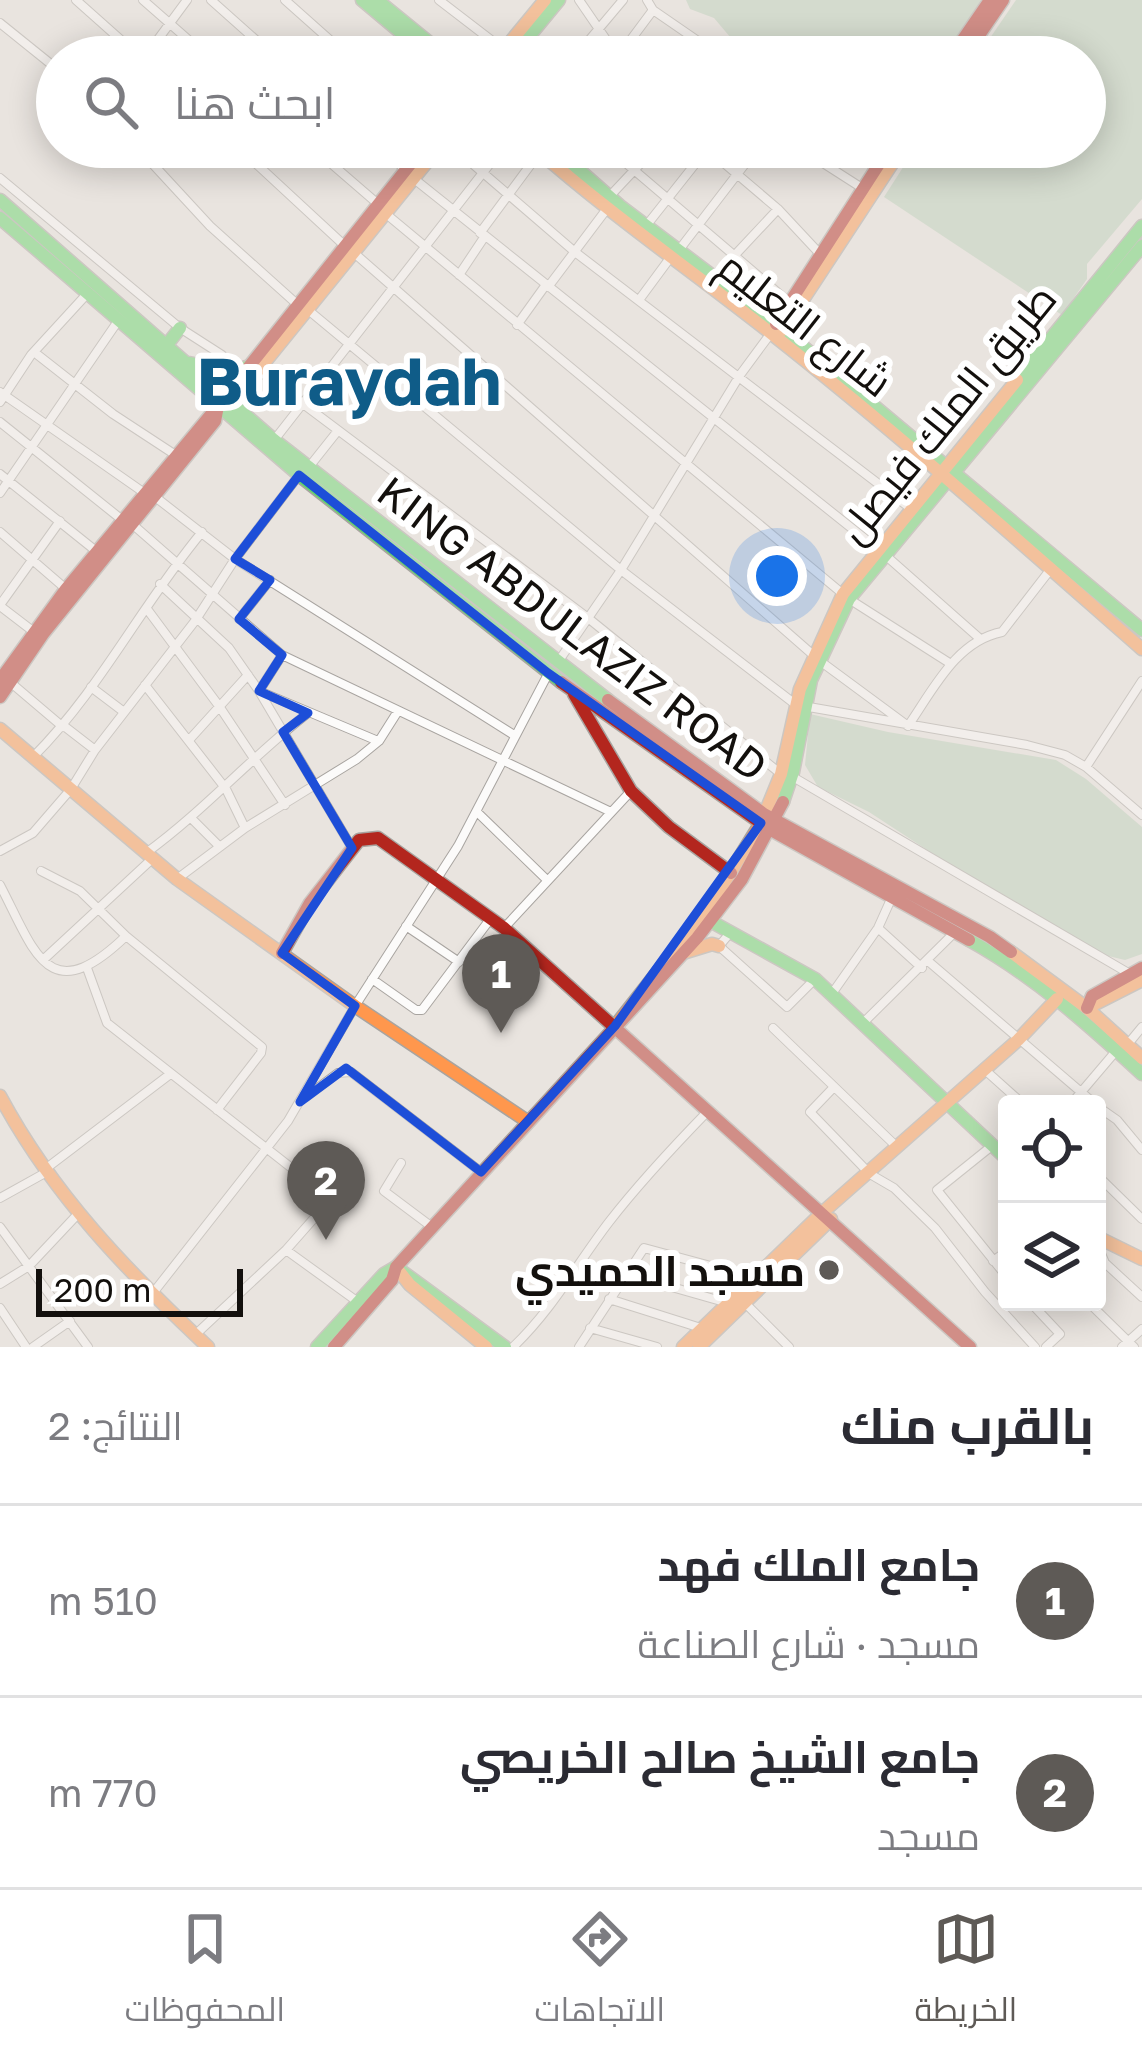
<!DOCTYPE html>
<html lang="ar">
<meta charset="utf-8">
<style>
:root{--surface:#fff;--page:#f2f2f3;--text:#2b2b33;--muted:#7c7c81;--line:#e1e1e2;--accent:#5e5a56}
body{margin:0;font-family:"Golos Text",Cairo,sans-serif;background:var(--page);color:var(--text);direction:rtl}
.controls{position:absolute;right:36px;bottom:36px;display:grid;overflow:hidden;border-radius:12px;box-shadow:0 6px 30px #0003}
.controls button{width:108px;height:108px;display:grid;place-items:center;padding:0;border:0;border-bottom:3px solid var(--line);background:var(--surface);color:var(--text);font:60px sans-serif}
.scale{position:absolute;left:36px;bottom:30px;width:207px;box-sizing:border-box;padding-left:12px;border:6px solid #13100d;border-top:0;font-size:33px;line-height:42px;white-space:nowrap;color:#13100d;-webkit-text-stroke:9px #fff;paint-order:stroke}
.you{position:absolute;left:777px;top:576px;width:42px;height:42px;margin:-30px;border:9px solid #fff;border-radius:50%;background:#1a73e8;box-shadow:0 0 0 18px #1a73e833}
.badge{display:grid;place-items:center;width:78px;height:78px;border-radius:50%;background:var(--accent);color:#fff;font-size:39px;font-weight:700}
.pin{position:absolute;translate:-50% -99px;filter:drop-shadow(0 3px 6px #0008)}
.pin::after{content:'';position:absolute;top:63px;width:42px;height:36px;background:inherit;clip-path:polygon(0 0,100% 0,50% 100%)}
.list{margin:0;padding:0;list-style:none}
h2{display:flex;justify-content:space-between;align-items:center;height:156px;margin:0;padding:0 48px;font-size:51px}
h2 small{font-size:39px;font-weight:400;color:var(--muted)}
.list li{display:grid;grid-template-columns:78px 1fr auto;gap:36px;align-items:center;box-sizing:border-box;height:192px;padding:0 48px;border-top:3px solid var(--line)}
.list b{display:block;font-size:45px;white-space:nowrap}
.list p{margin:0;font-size:39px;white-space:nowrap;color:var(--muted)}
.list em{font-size:39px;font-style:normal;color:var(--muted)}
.icon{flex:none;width:66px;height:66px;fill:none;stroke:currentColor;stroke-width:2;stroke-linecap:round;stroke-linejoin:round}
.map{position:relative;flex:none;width:1142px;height:1347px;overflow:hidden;direction:ltr}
.search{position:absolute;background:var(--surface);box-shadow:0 6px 30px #0003;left:36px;right:36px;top:36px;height:132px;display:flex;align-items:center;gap:30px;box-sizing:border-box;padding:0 42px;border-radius:66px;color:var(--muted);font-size:45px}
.sheet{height:540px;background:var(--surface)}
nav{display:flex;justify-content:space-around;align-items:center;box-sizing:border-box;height:168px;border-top:3px solid var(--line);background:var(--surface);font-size:33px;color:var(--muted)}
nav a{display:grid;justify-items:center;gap:6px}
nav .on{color:var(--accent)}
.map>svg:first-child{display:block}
.green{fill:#bbd0bb}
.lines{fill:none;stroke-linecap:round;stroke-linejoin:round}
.street-casing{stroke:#a8a4a0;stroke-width:10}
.fast-casing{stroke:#a8a4a0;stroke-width:15}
.slow-casing{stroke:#a8a4a0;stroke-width:15}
.jam-casing{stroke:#a8a4a0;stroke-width:15}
.street{stroke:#fcfbfa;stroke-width:8}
.fast{stroke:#63d668;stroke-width:12}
.slow{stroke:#ff974d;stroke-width:12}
.jam{stroke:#b3261e;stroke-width:12}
.marked{fill:none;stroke:#1d4ed8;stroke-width:9;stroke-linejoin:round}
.poi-dot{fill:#5e5a56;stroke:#fff;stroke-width:4.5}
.labels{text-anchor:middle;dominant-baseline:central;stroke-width:12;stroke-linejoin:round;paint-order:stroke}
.street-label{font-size:42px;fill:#13100d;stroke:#fff}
.poi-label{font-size:42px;font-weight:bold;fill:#13100d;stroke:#fff;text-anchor:end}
.town-label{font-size:66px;font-weight:bold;fill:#0f5c88;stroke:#fff}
</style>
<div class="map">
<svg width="1142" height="1347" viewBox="0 0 1142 1347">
<rect width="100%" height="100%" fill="#e9e4df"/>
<!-- green -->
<path class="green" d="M 686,0 L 981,0 L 945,57 L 747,57 L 714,18 L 690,9 Z
M 1016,0 L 1142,0 L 1142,199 L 1087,264 L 1087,279 L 1062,315 L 884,197 L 916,147 L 1085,147 L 1085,57 L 977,57 Z
M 810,714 L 888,732 L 1056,760 L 1086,779 L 1142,827 L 1142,954 L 1125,960 L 1104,955 L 970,878 L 869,812 L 818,787 L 805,765 Z"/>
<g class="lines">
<defs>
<path id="street" d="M 76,0 L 140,57
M 143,0 L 208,57
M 211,0 L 275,57
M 285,0 L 349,57
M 439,0 L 504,50
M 579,0 L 618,57
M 647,0 L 653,10 L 698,41
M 0,23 L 57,69
M 145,57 L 187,0
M 575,57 L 623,0
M 618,57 L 653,10
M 137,147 L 210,226 L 298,305
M 238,147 L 345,246
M 312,147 L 378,204
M 379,147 L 406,170
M 453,147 L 575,252 L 910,508
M 607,147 L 790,303
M 705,147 L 778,209 L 820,254
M 798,147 L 862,188
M 0,178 L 180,328 L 222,355
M 413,178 L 884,554 L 978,637
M 609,197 L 656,147
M 385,213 L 849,599 L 951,664
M 646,226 L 707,149
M 480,233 L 540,152
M 679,250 L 758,147
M 353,252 L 820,661 L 908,726 C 933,690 956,641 1002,632 L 1050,570
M 459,275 L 485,236
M 718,281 L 734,256 L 778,209
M 548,287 L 606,210
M 639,300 L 670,258
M 307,309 L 621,570 L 795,704
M 517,325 L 545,286
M 34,352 L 113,414 L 174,454
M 258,370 L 588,618 L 781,774
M 0,392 L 143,492
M 0,402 L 31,355 L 86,295
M 0,422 L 121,519
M 275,439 L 503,147
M 309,467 L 336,433
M 0,474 L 96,551
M 0,493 L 118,321
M 154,496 L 235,559 L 514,735
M 131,523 L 282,655 L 611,812
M 0,532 L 66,589
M 160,584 L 229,648 L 259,691 L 352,848
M 0,605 L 60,521
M 0,606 L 34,632
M 147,609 L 219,706 L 285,805
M 239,619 L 270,580
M 558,662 L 621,570 L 740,375 L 771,333
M 10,682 L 63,727
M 145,685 L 226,789 L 245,828
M 91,687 L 124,712
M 259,691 L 378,741
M 259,691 L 282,655
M 803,706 L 1027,745 L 1065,755 L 1086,767 L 1142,815
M 64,726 L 95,750
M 190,739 L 248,675
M 33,757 C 100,690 142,604 202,532
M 1086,767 L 1142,681
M 793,777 L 1130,974
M 477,812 L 547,880
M 192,819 L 220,847
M 0,851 L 33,833 L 71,789 L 95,750 L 195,621 L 235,559 L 299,475
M 146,853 C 205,810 251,757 308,713
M 177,879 L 245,828 L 357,759 L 379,741 L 398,711
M 0,885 C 35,952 48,1011 126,936 L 80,891 L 41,871
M 406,926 L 459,962
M 504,928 L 631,791
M 878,928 L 922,968
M 730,933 L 719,946 L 787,1007 L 815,979
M 126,936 L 262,1047 L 261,1053 L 217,1110
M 43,960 L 152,859
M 928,961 L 1095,1104
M 87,968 L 107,1023 L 331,1199 L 286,1250 L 195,1335
M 372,979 L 416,1010 L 422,1010 L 491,918
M 831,995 L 878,928 L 892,897
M 862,1024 L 954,933
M 773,1028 L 896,1146
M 1128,1044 L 1142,1027
M 985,1070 L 1023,1104
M 834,1087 L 810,1112 L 870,1174 L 894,1188 L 935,1228 L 985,1292 L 1035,1347
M 306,1097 L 338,1073 L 351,1072 L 481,1172
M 1071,1104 L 1116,1051
M 1097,1106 L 1117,1120 L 1142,1150
M 993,1145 L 937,1190 L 1007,1277
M 401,1163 L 384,1191 L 432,1227
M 44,1170 L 169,1075
M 1097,1175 L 1142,1219
M 0,1198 L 45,1173
M 0,1227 L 88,1347
M 1097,1244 L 1105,1263 L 1142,1297
M 286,1250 L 358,1302
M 993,1261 L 1007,1251
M 626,1274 L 728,1303
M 0,1284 L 29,1266 L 76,1216
M 153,1293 L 288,1121 L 355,1006 L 458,846 L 548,674
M 609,1299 L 704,1329
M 1030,1302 L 1060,1334 L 1046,1347
M 1088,1302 L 1134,1347
M 745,1303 L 789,1347
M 0,1308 L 26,1347
M 590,1328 L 657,1347
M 33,1347 L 70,1321
M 513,1347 C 553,1309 576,1265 609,1222 C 640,1182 673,1147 708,1111
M 579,1347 L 644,1248 L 755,1278
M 1122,1347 L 1142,1329"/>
<path id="fast" d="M 362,0 L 430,57
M 377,0 L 447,57
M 512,57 L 559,0
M 553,147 L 620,206 L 776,324 L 1142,630
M 0,200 L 274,440 L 608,700
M 0,218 L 299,475 L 561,682
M 166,346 L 180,328
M 189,363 L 233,372 L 246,367
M 1017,380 L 1142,226
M 783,802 L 793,772 L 811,680 L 849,599 L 1142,246
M 712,922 L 815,979 L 1007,1159
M 969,940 C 1034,976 1088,1024 1142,1074
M 396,1267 L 505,1347
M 317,1347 L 384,1274 L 396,1267"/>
<path id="slow" d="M 498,57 L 545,0
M 534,147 C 610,214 692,271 772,334 C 899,434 1020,542 1142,649
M 783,330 L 903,147
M 229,400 L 243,389 L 439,147
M 0,729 L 177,879 L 355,1006 L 527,1121
M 686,952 L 712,944 L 719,946
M 1011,952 L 1087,1008 L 1142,1058
M 1087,1008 L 1142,980
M 616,1025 L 709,907 L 761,823 L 781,774 L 800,689 L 843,594 L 1017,380
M 0,1096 C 53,1195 127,1271 208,1347
M 1097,1237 L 1142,1259
M 398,1270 L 410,1285 L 486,1347
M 683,1347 L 823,1212 L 1018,1040 L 1057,999
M 699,1347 L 831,1219"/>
<path id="jam" d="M 951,57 L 990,0
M 964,57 L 1003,0
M 776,324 L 890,147
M 231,395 L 236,383 L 424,147
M 0,680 L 66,589 L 218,406
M 561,682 L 771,830 L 969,940
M 574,694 L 631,791 L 669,827 L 731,873
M 0,697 L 43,634 L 215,421 L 218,406
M 608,700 L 764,814 L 990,937 L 1011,952
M 282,953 L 310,903 L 359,840 L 378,838 L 504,928 L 970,1347
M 1087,1008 L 1092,996 L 1142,968
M 334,1347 L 392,1280 L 396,1267 L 697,938 L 742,879 L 783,802"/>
</defs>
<!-- street casing -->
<use href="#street" class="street-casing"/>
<!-- fast casing -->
<use href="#fast" class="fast-casing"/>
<!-- slow casing -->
<use href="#slow" class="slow-casing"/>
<!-- jam casing -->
<use href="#jam" class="jam-casing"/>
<!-- street -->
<use href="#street" class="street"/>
<!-- fast -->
<use href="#fast" class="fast"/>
<!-- slow -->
<use href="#slow" class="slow"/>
<!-- jam -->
<use href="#jam" class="jam"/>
</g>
<!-- marked area -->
<path d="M0 0H1142V1347H0ZM 299,475 L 548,673 L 761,823 L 615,1026 L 481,1172 L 346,1068 L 300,1102 L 355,1006 L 282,953 L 352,848 L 283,732 L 308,713 L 259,691 L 282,655 L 239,619 L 270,580 L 235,559 Z" fill="#e9e4df" fill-opacity=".55" fill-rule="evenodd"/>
<path class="marked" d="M 299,475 L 548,673 L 761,823 L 615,1026 L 481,1172 L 346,1068 L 300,1102 L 355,1006 L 282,953 L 352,848 L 283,732 L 308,713 L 259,691 L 282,655 L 239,619 L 270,580 L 235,559 Z"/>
<!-- markers -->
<circle class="poi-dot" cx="829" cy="1270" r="12"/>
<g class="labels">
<!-- street labels -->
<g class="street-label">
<text transform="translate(806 323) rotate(38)">شارع التعليم</text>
<text transform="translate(946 413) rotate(-51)">طريق الملك فيصل</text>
<text transform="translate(573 628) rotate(37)">KING ABDULAZIZ ROAD</text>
</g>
<!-- poi labels -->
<g class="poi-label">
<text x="805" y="1270">مسجد الحميدي</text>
</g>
<!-- town labels -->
<g class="town-label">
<text x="349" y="380">Buraydah</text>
</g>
</g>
</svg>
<div class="controls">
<button><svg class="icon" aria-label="locate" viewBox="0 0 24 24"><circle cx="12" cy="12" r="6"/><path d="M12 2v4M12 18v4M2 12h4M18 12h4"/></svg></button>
<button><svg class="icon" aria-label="layers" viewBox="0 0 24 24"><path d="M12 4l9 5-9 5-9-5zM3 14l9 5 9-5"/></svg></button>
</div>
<div class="scale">200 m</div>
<div class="you"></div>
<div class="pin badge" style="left:501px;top:1033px">1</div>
<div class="pin badge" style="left:326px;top:1240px">2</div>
<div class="search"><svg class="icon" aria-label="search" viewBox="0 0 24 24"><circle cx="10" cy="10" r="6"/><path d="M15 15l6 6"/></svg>ابحث هنا</div>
</div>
<section class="sheet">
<h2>بالقرب منك<small>النتائج: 2</small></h2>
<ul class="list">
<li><span class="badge">1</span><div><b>جامع الملك فهد</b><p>مسجد · شارع الصناعة</p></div><em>510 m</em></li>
<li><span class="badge">2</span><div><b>جامع الشيخ صالح الخريصي</b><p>مسجد</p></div><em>770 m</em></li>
</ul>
</section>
<nav>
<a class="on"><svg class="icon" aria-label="map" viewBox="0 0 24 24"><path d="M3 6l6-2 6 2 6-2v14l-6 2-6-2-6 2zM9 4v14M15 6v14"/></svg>الخريطة</a>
<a><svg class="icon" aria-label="directions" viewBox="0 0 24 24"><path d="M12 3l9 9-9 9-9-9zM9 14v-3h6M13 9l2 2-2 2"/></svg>الاتجاهات</a>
<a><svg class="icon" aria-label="saved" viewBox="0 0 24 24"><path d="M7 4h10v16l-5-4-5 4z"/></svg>المحفوظات</a>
</nav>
